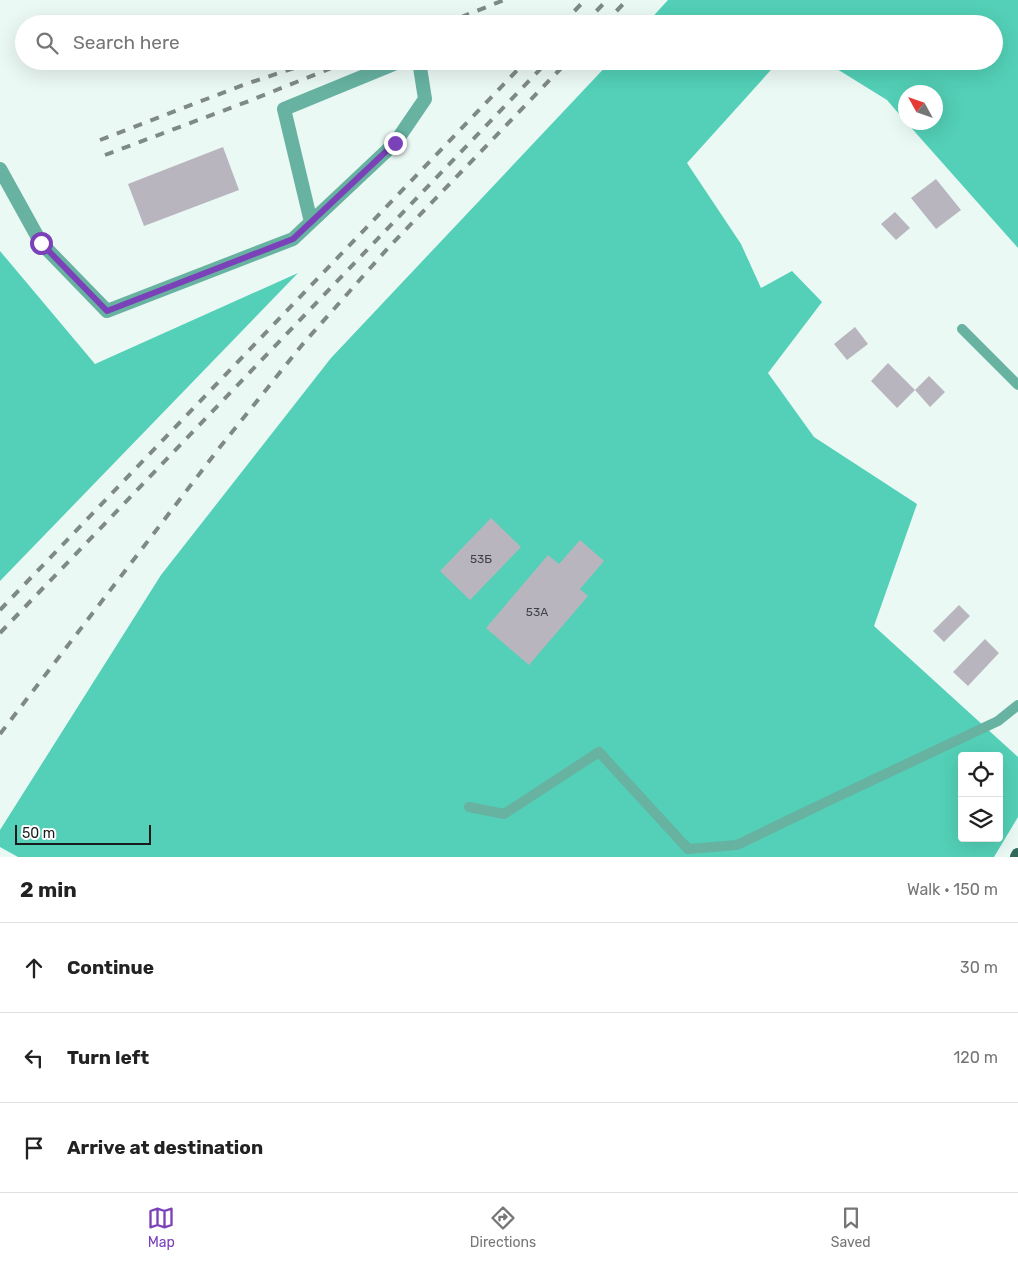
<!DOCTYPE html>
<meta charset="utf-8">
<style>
:root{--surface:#fff;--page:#f6f6f6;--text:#222;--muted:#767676;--line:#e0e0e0;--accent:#7b41b8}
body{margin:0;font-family:Rubik,sans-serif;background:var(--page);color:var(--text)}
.controls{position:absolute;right:15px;bottom:15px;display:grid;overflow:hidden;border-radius:5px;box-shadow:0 5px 20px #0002}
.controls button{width:45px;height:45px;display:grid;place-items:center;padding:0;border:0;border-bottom:1px solid var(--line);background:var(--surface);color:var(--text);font:25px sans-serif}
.compass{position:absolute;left:898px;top:85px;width:45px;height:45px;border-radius:50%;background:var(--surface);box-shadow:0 5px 20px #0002;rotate:310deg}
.scale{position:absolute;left:15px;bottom:12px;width:136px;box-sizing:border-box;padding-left:5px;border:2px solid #171c1b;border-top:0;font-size:14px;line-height:18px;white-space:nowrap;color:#171c1b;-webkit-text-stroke:4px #fff;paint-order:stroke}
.stop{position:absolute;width:15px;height:15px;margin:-11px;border:4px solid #7b41b8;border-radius:50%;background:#fff}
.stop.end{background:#7b41b8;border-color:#fff;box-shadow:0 1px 5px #0008}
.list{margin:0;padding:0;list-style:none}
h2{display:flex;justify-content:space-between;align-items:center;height:65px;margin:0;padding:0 20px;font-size:21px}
h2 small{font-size:16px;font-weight:400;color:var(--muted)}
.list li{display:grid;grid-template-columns:32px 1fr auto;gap:15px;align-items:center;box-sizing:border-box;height:90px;padding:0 20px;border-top:1px solid var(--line)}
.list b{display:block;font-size:19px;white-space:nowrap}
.list em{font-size:16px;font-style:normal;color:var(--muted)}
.icon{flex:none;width:28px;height:28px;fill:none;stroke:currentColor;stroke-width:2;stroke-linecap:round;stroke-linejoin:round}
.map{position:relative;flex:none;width:1018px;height:857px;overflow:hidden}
.search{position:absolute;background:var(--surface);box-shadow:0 5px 20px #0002;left:15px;right:15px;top:15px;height:55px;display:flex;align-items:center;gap:12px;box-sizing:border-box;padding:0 18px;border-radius:28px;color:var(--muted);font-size:19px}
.sheet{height:335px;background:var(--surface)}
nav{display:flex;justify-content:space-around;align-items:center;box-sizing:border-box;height:70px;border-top:1px solid var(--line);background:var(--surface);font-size:14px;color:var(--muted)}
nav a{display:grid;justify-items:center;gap:2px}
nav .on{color:var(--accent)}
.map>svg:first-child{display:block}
.forest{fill:#53d0b7;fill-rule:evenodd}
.building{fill:#b9b5bf}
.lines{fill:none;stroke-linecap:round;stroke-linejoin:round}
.service{stroke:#67b2a1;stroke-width:10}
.minor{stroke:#67b2a1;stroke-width:14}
.primary{stroke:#33685d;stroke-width:14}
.rail{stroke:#7f8986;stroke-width:4;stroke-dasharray:9 9;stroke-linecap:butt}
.route{stroke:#7b41b8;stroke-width:6}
.labels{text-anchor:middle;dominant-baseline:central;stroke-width:4.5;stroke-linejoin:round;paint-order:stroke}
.number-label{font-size:12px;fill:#404244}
</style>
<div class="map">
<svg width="1018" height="857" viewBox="0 0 1018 857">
<rect width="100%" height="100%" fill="#ebf9f5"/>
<!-- forest -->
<path class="forest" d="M 668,0 L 1018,0 L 1018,248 L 907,123 L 936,122 L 936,92 L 906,92 L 905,121 L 887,100 L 824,61 L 994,61 L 994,24 L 646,24 Z
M 611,61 L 779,61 L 687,163 L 741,244 L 761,288 L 792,271 L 822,302 L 768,373 L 814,437 L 917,504 L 874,626 L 1018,757 L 1018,817 L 994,857 L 18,857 L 0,847 L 0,830 L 161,575 L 331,358 ZM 962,756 L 999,756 L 999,838 L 962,838 Z
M 0,251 L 95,364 L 298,273 L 0,581 Z"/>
<!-- building -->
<path class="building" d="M 223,147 L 239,190 L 144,226 L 128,184 Z
M 936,179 L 961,210 L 936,229 L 911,198 Z
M 895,212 L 910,228 L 896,240 L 881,224 Z
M 855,327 L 868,344 L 847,360 L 834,344 Z
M 888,363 L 915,390 L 897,408 L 871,381 Z
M 929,376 L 945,392 L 930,407 L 915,390 Z
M 491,518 L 521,547 L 470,600 L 440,571 Z
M 580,540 L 604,561 L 580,589 L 588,596 L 529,665 L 486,628 L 548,555 L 559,564 Z
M 959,605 L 970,616 L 944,642 L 933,631 Z
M 985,639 L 999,653 L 968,686 L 953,672 Z"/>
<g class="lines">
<!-- service -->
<path class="service" d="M 962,329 L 1018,385
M 469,807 L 504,814 L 599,752 L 688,849 L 737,845 L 826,802 L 998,721 L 1018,705"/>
<!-- minor -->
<path class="minor" d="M 0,169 L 41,243 L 107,311 L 293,239 L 395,143 L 425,99 L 419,61
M 311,222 L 284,109 L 401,61"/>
<!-- primary -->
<path class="primary" d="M 1017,857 L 1018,855"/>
<!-- rail -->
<path class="rail" d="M 444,24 L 504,0
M 562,24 L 585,0
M 584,24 L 607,0
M 604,24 L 627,0
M 100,140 L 243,85 L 315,61
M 105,155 L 249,101 L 349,61
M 0,610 L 526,61
M 0,633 L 548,61
M 0,734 L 220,447 L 302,345 L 388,248 L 568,61"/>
</g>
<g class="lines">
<!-- route -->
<path class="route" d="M 41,243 L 107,311 L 293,239 L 395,143"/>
</g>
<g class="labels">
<!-- number labels -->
<g class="number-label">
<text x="481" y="559">53Б</text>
<text x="537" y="612">53А</text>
</g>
</g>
</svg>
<div class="controls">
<button><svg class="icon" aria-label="locate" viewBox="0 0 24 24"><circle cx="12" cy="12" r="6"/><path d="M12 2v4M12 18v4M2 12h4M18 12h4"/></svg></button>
<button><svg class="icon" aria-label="layers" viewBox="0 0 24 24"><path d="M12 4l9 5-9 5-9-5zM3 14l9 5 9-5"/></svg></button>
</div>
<svg class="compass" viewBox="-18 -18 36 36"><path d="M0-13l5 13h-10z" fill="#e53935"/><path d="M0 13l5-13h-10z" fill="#767676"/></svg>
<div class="scale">50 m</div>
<div class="stop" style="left:41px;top:243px"></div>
<div class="stop end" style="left:395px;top:143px"></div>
<div class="search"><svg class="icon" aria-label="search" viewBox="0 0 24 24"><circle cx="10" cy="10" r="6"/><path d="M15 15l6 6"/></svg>Search here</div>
</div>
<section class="sheet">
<h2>2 min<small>Walk · 150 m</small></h2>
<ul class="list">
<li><svg class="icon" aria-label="ahead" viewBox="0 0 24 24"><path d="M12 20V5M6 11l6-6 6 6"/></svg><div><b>Continue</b></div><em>30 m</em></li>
<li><svg class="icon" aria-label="left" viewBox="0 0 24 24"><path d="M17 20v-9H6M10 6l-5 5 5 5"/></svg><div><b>Turn left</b></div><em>120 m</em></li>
<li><svg class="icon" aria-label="arrive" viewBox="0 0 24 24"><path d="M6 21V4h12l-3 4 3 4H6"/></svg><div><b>Arrive at destination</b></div></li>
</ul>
</section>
<nav>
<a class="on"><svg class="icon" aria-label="map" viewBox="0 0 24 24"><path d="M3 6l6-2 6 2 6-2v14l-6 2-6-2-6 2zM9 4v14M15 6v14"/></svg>Map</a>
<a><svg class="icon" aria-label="directions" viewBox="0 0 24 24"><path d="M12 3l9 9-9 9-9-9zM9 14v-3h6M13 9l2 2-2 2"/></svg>Directions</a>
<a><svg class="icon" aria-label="saved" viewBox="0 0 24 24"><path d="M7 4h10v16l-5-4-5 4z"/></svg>Saved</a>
</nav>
